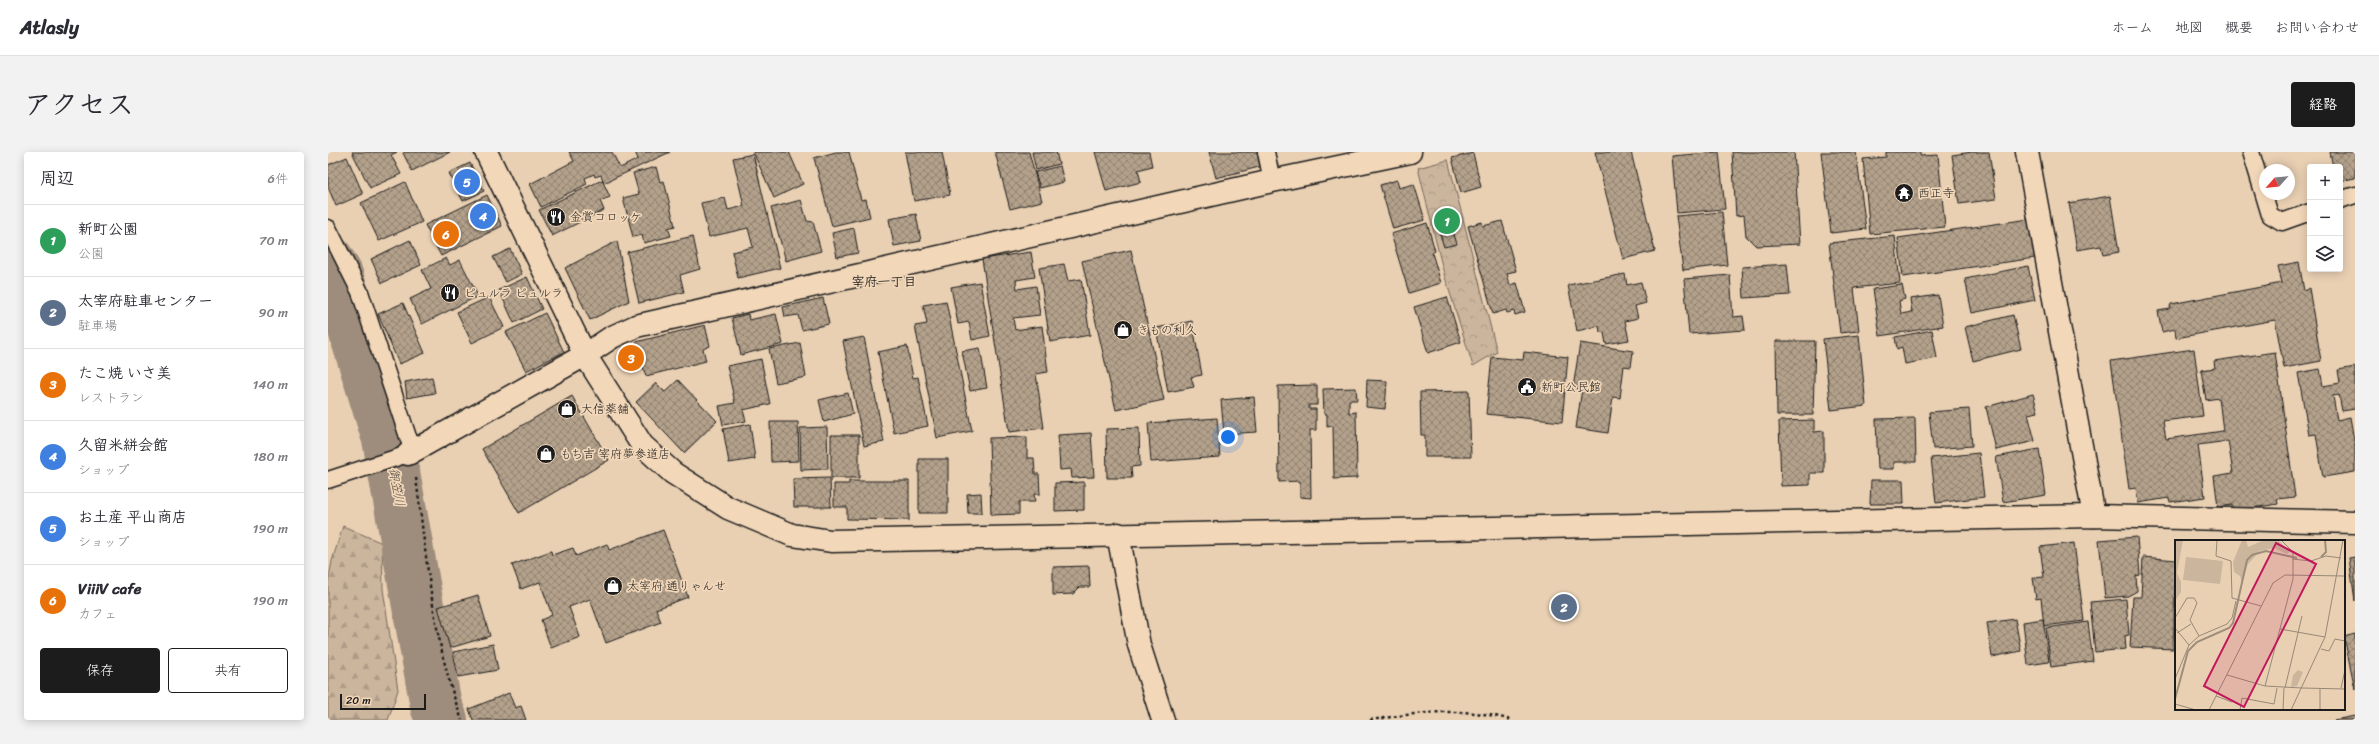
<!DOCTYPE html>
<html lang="ja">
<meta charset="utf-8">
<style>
:root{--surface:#fff;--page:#f2f2f3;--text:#2b2b33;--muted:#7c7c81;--line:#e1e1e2;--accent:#1c1c1c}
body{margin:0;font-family:Sriracha,"Klee One",sans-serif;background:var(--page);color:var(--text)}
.controls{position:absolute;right:12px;top:12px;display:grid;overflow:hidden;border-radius:4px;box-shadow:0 2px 10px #0003}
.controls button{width:36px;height:36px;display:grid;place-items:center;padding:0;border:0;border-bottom:1px solid var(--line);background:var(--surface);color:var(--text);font:20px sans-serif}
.compass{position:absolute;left:1931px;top:12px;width:36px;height:36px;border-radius:50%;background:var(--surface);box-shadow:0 2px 10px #0003;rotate:243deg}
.scale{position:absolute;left:12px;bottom:10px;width:86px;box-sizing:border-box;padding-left:4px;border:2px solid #1c1c1c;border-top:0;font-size:11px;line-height:14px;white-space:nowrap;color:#1c1c1c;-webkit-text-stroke:3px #f2d7b9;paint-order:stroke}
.you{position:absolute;left:900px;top:285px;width:14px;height:14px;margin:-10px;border:3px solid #fff;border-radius:50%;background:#1a73e8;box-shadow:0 0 0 6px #1a73e833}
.badge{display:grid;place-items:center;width:26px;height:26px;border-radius:50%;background:var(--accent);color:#fff;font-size:13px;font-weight:700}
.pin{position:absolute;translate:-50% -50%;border:2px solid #fff;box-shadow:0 1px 4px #0006}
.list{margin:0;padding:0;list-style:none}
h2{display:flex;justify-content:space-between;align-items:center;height:52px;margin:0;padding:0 16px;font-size:17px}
h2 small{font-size:13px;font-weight:400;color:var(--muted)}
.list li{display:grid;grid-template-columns:26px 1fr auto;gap:12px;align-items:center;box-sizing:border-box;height:72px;padding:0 16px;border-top:1px solid var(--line)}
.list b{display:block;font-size:15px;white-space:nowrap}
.list p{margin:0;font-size:13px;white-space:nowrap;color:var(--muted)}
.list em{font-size:13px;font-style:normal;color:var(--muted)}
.actions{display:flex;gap:8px;padding:12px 16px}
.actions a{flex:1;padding:9px 0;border:1px solid var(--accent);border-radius:4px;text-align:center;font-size:14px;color:var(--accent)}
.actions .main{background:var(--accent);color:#fff}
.icon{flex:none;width:22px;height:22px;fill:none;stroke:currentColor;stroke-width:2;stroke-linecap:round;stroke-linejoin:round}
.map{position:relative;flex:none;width:2027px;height:568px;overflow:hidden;border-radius:4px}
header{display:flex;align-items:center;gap:24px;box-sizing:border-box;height:56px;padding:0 20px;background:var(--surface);border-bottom:1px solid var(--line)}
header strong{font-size:19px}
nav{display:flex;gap:22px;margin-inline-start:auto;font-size:14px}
.intro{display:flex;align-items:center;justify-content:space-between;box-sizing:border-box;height:96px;padding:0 24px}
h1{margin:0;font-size:28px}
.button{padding:10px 18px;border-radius:4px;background:var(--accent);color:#fff;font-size:14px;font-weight:700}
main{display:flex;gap:24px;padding:0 24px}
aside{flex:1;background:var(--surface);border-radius:4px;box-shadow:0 2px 10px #0003}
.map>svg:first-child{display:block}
.forest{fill:url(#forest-firs);stroke:#74685c}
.park{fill:url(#park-crowns);stroke:#74685c}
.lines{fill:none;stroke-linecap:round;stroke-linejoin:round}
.river{stroke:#9e8d7b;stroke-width:52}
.building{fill:url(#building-cross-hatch);stroke:#1c1c1c}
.lane-casing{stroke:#1c1c1c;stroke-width:19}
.street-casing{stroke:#1c1c1c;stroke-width:25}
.secondary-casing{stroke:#1c1c1c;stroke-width:25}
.path{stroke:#1c1c1c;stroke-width:2.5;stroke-dasharray:3 3;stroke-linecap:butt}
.lane{stroke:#f2d7b9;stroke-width:16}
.street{stroke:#f2d7b9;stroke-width:22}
.secondary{stroke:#f2d7b9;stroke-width:22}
.labels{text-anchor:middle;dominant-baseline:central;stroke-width:3.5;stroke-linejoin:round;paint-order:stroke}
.poi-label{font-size:12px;fill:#1c1c1c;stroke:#f2d7b9;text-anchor:start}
.neighbourhood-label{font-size:13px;font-weight:bold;fill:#1c1c1c;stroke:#f2d7b9}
.water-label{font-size:13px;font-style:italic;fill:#4a443d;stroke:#f2d7b9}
.inset-river{fill:none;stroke:#9e8d7b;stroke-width:2}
.inset-road{fill:none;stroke:#978877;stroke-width:1}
.view{fill:#c2185b;fill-opacity:0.15;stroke:#c2185b;stroke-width:2}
.inset-edge{fill:none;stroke:#1c1c1c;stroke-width:2}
</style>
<header>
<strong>Atlasly</strong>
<nav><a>ホーム</a><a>地図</a><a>概要</a><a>お問い合わせ</a></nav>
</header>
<div class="intro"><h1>アクセス</h1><a class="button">経路</a></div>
<main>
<aside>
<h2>周辺<small>6件</small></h2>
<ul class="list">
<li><span class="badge" style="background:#2e9e5b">1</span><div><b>新町公園</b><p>公園</p></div><em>70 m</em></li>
<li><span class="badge" style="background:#5c6f8a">2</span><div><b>太宰府駐車センター</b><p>駐車場</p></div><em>90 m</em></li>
<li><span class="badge" style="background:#e8710a">3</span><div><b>たこ焼 いさ美</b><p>レストラン</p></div><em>140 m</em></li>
<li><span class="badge" style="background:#3f7fe0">4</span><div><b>久留米絣会館</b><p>ショップ</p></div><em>180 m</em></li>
<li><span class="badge" style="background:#3f7fe0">5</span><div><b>お土産 平山商店</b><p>ショップ</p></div><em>190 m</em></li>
<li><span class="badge" style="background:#e8710a">6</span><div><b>ViiiV cafe</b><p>カフェ</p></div><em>190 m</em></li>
</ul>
<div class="actions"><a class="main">保存</a><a>共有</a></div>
</aside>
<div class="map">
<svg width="2027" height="568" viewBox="0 0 2027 568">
<defs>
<pattern id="forest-firs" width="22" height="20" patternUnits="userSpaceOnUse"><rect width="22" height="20" fill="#cbb59d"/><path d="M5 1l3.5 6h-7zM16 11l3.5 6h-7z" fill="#ae9b87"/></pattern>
<pattern id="park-crowns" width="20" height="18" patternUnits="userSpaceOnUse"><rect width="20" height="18" fill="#cbb59d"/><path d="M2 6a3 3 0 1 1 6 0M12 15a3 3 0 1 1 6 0" fill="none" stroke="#ae9b87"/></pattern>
<pattern id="building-cross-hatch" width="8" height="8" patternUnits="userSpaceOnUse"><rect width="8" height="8" fill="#b3a18b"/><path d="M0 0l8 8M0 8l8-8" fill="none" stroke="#918271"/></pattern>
</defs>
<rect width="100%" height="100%" fill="#e9d0b3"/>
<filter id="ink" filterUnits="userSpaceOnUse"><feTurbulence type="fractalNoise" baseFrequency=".025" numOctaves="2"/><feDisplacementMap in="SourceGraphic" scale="8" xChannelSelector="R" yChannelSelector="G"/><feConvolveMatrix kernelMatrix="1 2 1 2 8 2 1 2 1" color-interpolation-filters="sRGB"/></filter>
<g filter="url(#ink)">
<!-- forest -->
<path class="forest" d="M 15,374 L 54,391 L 55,437 L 70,538 L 60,568 L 0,568 L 0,431 L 4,409 Z"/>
<!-- park -->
<path class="park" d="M 1120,8 L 1169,200 L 1145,214 L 1116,122 L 1090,16 Z"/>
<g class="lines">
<!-- river -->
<path class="river" d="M 0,108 L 9,123 L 60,287 L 108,554 L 114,568"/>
</g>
<!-- building -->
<path class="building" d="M 24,0 L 69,0 L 63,3 L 73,22 L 42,36 Z
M 77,0 L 122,0 L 84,19 L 75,1 Z
M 241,0 L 284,0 L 292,16 L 310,7 L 307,0 L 342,0 L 276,31 L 273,23 L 267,25 L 266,22 L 257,26 L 259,32 L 213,55 L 202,32 L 246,9 Z
M 425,0 L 461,0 L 475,32 L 446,46 Z
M 508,0 L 521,0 L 533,48 L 538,47 L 542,65 L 504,74 L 486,6 Z
M 577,0 L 614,0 L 622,43 L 586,49 Z
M 667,0 L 701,0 L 714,49 L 682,57 Z
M 704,0 L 728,0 L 731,12 L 708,18 Z
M 767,0 L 821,0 L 824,14 L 810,18 L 813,30 L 778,39 Z
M 881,0 L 931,0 L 935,14 L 888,26 Z
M 1267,0 L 1303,0 L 1327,99 L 1295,107 Z
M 1391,0 L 1397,57 L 1349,61 L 1344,4 Z
M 1404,0 L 1466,0 L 1472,92 L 1428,94 L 1418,84 L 1416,63 L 1408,64 Z
M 1493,0 L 1528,0 L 1538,77 L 1503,81 Z
M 1558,0 L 1592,0 L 1592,4 L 1610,3 L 1617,75 L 1542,82 L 1535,7 L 1558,5 Z
M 1644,0 L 1661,0 L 1668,47 L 1631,52 L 1624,3 Z
M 2002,0 L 2027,0 L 2027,26 L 2012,29 L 2012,15 L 2005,15 Z
M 1145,1 L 1153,35 L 1133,41 L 1124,6 Z
M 425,2 L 452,116 L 410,126 L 404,100 L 425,95 L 420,76 L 381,85 L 373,51 L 397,46 L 400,58 L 416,54 L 405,6 Z
M 19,5 L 35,42 L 8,54 L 0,35 L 0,13 Z
M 142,11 L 156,39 L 135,49 L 121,21 Z
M 732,14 L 736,30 L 712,36 L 707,20 Z
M 328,15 L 332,30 L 336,29 L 347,74 L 340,76 L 343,84 L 316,91 L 314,83 L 305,85 L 295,46 L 311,42 L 305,21 Z
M 274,28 L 282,45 L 272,49 L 276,58 L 224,84 L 211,58 Z
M 1069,28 L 1071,36 L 1086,32 L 1097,68 L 1065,77 L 1052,33 Z
M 77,30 L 94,70 L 51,89 L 33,51 Z
M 159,43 L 174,74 L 113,104 L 97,73 Z
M 1782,44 L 1791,100 L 1775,103 L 1773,94 L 1749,98 L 1741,51 Z
M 473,48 L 479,69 L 485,70 L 493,99 L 458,109 L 443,56 Z
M 1394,60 L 1399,113 L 1355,118 L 1348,64 Z
M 588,62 L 593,89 L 566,94 L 561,67 Z
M 1701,67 L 1707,106 L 1575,125 L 1570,86 Z
M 1174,69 L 1188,119 L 1179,121 L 1182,133 L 1189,131 L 1197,160 L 1187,163 L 1186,159 L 1179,161 L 1178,158 L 1165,162 L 1140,74 L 1154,70 L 1155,74 Z
M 1099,71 L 1107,99 L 1104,101 L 1113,131 L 1081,141 L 1063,82 Z
M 526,76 L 530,101 L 509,105 L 504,81 Z
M 1125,79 L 1129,92 L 1116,95 L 1112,82 Z
M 365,84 L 372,117 L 352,123 L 356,140 L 311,151 L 299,100 Z
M 1567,84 L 1572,131 L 1526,136 L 1531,179 L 1512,181 L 1501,91 Z
M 82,88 L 93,113 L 54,131 L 43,107 Z
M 289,89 L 301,149 L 262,168 L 237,116 Z
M 182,97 L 194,122 L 178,130 L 165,105 Z
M 803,98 L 836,248 L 788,258 L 754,109 Z
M 703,100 L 707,125 L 688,128 L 689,137 L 708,134 L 712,163 L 685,166 L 687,178 L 714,174 L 720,220 L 708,222 L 716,276 L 681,280 L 654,107 Z
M 118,106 L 122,113 L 132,108 L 150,144 L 94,172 L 82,147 L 103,137 L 94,118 Z
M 1971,110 L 1976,139 L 1981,136 L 1993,209 L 1956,216 L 1947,168 L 1848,186 L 1847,177 L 1834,180 L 1830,159 L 1841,157 L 1843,152 L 1954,131 L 1950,114 Z
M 736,112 L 740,129 L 753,127 L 762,183 L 722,190 L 711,116 Z
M 1459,112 L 1462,143 L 1416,146 L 1414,115 Z
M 1700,114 L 1707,148 L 1644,161 L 1637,127 Z
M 1297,122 L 1299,133 L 1313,130 L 1318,151 L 1307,154 L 1310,166 L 1297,169 L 1301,188 L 1278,192 L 1276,181 L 1272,180 L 1271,174 L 1249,179 L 1240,133 Z
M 1402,123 L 1405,165 L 1415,164 L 1417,178 L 1361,182 L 1356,127 Z
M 199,125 L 214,157 L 186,171 L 171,138 Z
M 652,130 L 662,184 L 644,188 L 641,170 L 630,172 L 623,135 Z
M 1574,133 L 1577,147 L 1571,149 L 1573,162 L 1584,160 L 1582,147 L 1610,143 L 1615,174 L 1552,184 L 1545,137 Z
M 161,145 L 176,175 L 144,191 L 129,160 Z
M 1119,145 L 1133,190 L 1100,201 L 1086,155 Z
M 495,146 L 501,172 L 474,178 L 470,163 L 457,165 L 455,155 Z
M 618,149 L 644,279 L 609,286 L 587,174 L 599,172 L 595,153 Z
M 75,151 L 97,201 L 71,212 L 50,162 Z
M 217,161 L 236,200 L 198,219 L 178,180 Z
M 420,162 L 421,168 L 448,162 L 455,192 L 413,203 L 404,166 Z
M 1685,163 L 1693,197 L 1645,209 L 1637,175 Z
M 864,169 L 874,223 L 863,225 L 866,235 L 840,240 L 828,176 Z
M 377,173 L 382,194 L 375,197 L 378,209 L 318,224 L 314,212 L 299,217 L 294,196 L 309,193 L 308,190 Z
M 1604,178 L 1609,206 L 1577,212 L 1574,195 L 1569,197 L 1567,185 Z
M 1531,183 L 1538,254 L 1503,258 L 1495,187 Z
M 536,185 L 556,290 L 536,294 L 515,189 Z
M 1448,189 L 1487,189 L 1485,263 L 1449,263 Z
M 472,191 L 478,225 L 448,231 L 441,197 Z
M 1252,191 L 1305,199 L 1303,215 L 1296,214 L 1292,246 L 1285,245 L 1280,281 L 1248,276 L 1254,237 L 1245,236 Z
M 579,194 L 585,226 L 590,225 L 600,274 L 566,281 L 550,200 Z
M 652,196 L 659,236 L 642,239 L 634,199 Z
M 1866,197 L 1875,264 L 1835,269 L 1838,287 L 1895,279 L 1891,246 L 1878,248 L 1873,218 L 1887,216 L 1886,209 L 1947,200 L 1967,345 L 1949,347 L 1950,352 L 1904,359 L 1904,353 L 1890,355 L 1886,324 L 1905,321 L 1900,289 L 1870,293 L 1877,345 L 1842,350 L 1841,346 L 1810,351 L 1808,336 L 1801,337 L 1783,209 Z
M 1196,200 L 1240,205 L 1234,270 L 1158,262 L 1164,205 L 1195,208 Z
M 433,207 L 442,252 L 415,258 L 418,269 L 395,273 L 391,254 L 407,251 L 399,214 Z
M 2027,215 L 2027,257 L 2014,259 L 2011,243 L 2005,244 L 2009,268 L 2022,265 L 2027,294 L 2027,320 L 1995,325 L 1988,282 L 1981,283 L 1970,221 L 1992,217 L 1995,234 L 2012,231 L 2010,218 Z
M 104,225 L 107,241 L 79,246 L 77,230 Z
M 350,228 L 389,269 L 356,301 L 308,250 L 328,231 L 337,240 Z
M 1039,228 L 1059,229 L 1057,257 L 1038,255 Z
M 989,233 L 989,253 L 981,253 L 981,257 L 988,257 L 988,278 L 982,278 L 983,346 L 972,345 L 972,329 L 951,330 L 950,234 Z
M 1028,236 L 1029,248 L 1021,248 L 1021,261 L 1028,260 L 1029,326 L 1006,327 L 1005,274 L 999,275 L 999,262 L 996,262 L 995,237 Z
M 1141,239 L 1143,305 L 1097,305 L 1097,283 L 1093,283 L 1092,240 Z
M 520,241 L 525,262 L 496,270 L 491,248 Z
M 1705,242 L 1710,260 L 1700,262 L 1707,289 L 1668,298 L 1658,255 Z
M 244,244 L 281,308 L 191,361 L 154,297 Z
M 926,245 L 929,280 L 896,282 L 893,248 Z
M 1641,257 L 1644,294 L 1605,297 L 1601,260 Z
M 889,266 L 892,305 L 823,310 L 820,271 Z
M 1587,266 L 1588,310 L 1566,310 L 1566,317 L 1550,317 L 1548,267 Z
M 1486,268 L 1486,280 L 1496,279 L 1496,321 L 1482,321 L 1482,333 L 1453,334 L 1451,269 Z
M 442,270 L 470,270 L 471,309 L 443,310 Z
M 422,272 L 427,307 L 401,311 L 395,277 Z
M 499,275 L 500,317 L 473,318 L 472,276 Z
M 811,276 L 812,314 L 803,315 L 804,326 L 779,326 L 778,277 Z
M 763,281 L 766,325 L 744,326 L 743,317 L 732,318 L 730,283 Z
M 503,283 L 531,283 L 531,326 L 503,326 Z
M 699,285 L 699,306 L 706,306 L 707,322 L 711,322 L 712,342 L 706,342 L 707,350 L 691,350 L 691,362 L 663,363 L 661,286 Z
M 1711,297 L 1718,343 L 1675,350 L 1668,305 Z
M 1651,301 L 1656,345 L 1608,351 L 1603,306 Z
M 591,307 L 620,307 L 620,361 L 591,361 Z
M 502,326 L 503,355 L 466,355 L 465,327 Z
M 1543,328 L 1575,328 L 1576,352 L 1542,352 Z
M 521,329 L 581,329 L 581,368 L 519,367 L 519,355 L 506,355 L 506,332 L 521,332 Z
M 756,330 L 756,358 L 727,359 L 727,331 Z
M 653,341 L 654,361 L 640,361 L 639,342 Z
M 335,378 L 360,445 L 328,457 L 333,470 L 278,491 L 262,447 L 241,455 L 252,485 L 223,496 L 213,468 L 224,463 L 212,430 L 193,437 L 184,413 L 223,399 L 224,403 L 245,396 L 248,404 L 279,392 L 281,398 Z
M 1809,385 L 1812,423 L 1808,424 L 1809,439 L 1800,444 L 1777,446 L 1771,388 Z
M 1746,391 L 1756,469 L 1716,474 L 1713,446 L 1708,447 L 1705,426 L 1716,425 L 1712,395 Z
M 1815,405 L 1848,408 L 1845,497 L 1802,495 L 1805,445 L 1813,445 Z
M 2027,405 L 2027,449 L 2021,406 Z
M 761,414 L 762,435 L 752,435 L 745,442 L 725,443 L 725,415 Z
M 150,443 L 162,484 L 122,496 L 110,455 Z
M 1798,447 L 1801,483 L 1797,484 L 1798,497 L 1767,500 L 1762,450 Z
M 1687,467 L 1693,499 L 1664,505 L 1659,471 Z
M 1715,467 L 1721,510 L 1700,513 L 1695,470 Z
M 1760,470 L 1765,509 L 1723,515 L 1718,476 Z
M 2027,482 L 2027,537 L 2016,485 Z
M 165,492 L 170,518 L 130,525 L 125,500 Z
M 181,541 L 187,556 L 193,554 L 198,568 L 145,568 L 141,557 Z
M 2027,564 L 2027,568 L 2006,568 Z"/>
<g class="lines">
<defs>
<path id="lane" d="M 938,0 L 944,29
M 1923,0 L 1942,63 L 1954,70 L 1982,60
M 2012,48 L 2027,43
M 0,76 L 32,140 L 85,300
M 0,328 L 80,302"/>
<path id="street" d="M 158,0 L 257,203
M 1699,0 L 1766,364
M 80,302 L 257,203 L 284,185 L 308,174 L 944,29 L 1082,0
M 790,382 L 811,493 L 835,568"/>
<path id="secondary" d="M 257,203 L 314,293 L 345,321 L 400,356 L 464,383 L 503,389 L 1766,364 L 2027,370"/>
</defs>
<!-- lane casing -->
<use href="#lane" class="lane-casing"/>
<!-- street casing -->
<use href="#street" class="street-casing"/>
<!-- secondary casing -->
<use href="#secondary" class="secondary-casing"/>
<!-- path -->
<path class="path" d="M 88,326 C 99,407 105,491 134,568
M 1042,568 C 1089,561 1136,554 1183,568"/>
<!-- lane -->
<use href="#lane" class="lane"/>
<!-- street -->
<use href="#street" class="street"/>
<!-- secondary -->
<use href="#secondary" class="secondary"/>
</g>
</g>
<!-- icons -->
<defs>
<symbol id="temple-disc" viewBox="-11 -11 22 22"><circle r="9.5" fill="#1c1c1c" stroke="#f2d7b9"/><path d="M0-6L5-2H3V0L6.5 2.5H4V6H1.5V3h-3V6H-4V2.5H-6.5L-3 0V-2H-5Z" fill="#fff"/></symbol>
<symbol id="restaurant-disc" viewBox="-11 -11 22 22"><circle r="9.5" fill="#1c1c1c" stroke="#f2d7b9"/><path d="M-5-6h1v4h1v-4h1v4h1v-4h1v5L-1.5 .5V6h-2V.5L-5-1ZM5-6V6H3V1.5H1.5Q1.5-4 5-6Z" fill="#fff"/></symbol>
<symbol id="shop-disc" viewBox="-11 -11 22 22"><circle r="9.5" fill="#1c1c1c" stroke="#f2d7b9"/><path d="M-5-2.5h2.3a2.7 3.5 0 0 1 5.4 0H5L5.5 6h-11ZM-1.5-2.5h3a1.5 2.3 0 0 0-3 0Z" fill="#fff"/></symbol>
<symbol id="civic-disc" viewBox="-11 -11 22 22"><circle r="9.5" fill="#1c1c1c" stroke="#f2d7b9"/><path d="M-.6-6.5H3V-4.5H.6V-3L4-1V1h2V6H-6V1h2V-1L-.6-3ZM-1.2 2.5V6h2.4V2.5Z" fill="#fff"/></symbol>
</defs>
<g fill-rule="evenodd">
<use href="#temple-disc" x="1565" y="30" width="22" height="22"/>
<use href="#restaurant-disc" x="217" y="54" width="22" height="22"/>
<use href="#restaurant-disc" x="111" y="130" width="22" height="22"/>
<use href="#shop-disc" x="784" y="167" width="22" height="22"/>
<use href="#civic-disc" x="1188" y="224" width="22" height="22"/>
<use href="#shop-disc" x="228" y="246" width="22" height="22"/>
<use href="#shop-disc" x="207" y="291" width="22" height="22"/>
<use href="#shop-disc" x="274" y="423" width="22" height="22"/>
</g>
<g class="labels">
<!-- poi labels -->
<g class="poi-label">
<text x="1590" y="41">西正寺</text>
<text x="242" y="65">金賞コロッケ</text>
<text x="136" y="141">ピュルラ ピュルラ</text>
<text x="809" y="178">きもの利久</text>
<text x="1213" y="235">新町公民館</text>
<text x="253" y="257">大信薬舗</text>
<text x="232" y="302">もち吉 宰府夢参道店</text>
<text x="299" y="434">太宰府 通りゃんせ</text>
</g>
<!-- neighbourhood labels -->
<g class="neighbourhood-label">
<text x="556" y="129">宰府一丁目</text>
</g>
<!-- water labels -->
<g class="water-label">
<text transform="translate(69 335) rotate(80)">御笠川</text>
</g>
</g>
<!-- overview -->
<g transform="translate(1847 388)">
<rect width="170" height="170" fill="#e9d0b3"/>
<path d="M 0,0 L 8,0 L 2,33 L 6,42 L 6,52 L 0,61 ZM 67,0 L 71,0 L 73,7 L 89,0 L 104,1 L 115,11 L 112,14 L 99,8 L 85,11 L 73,24 L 67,44 L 65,36 L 59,32 L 58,22 ZM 123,130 L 128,132 L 122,146 L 116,147 L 118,135 Z" fill="#cbb59d"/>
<path d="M 11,17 L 48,21 L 45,44 L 8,40 Z" fill="#cbb59d"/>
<path class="inset-river" d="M 146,17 L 151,12 L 150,0M 0,159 L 13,111 L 22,102 L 54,88 L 58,83 L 72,20 L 77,15 L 91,11 L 122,18"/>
<path class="inset-road" d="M 42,0 L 41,16 L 56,21 L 57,58 L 86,66M 117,19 L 136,21 L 151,16 L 166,18M 0,78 L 12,58 L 19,58 L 22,63 L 15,80 L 24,96M 0,88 L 14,105M 105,89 L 150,97M 2,93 L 16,84M 146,109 L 154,111 L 160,99 L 170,101M 52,135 L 90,146 L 127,148M 0,139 L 14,105 L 24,96 L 52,84 L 57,78 L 61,61M 90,146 L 118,39 L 118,12 L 107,1M 110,148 L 127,76M 127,148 L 170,149M 166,148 L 170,130M 41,156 L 57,162M 0,164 L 21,170M 34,170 L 98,43 L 110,35 L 170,36M 65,170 L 67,158 L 99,164 L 102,148M 108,170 L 109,148M 116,170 L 150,97 L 168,0M 145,170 L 145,148"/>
<path class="view" d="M 101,3 L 141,24 L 69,167 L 29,146 Z"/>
<rect width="170" height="170" class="inset-edge"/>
</g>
</svg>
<div class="controls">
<button>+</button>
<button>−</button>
<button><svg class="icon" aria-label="layers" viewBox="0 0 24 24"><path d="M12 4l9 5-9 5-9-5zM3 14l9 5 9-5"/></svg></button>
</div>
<svg class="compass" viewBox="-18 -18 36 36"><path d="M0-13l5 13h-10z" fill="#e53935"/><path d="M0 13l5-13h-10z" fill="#7c7c81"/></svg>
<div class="scale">20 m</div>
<div class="you"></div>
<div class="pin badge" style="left:1119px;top:69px;background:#2e9e5b">1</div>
<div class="pin badge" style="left:1236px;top:455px;background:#5c6f8a">2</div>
<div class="pin badge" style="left:303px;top:206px;background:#e8710a">3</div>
<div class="pin badge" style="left:155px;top:64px;background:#3f7fe0">4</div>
<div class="pin badge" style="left:139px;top:30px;background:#3f7fe0">5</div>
<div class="pin badge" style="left:118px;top:82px;background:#e8710a">6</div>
</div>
</main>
